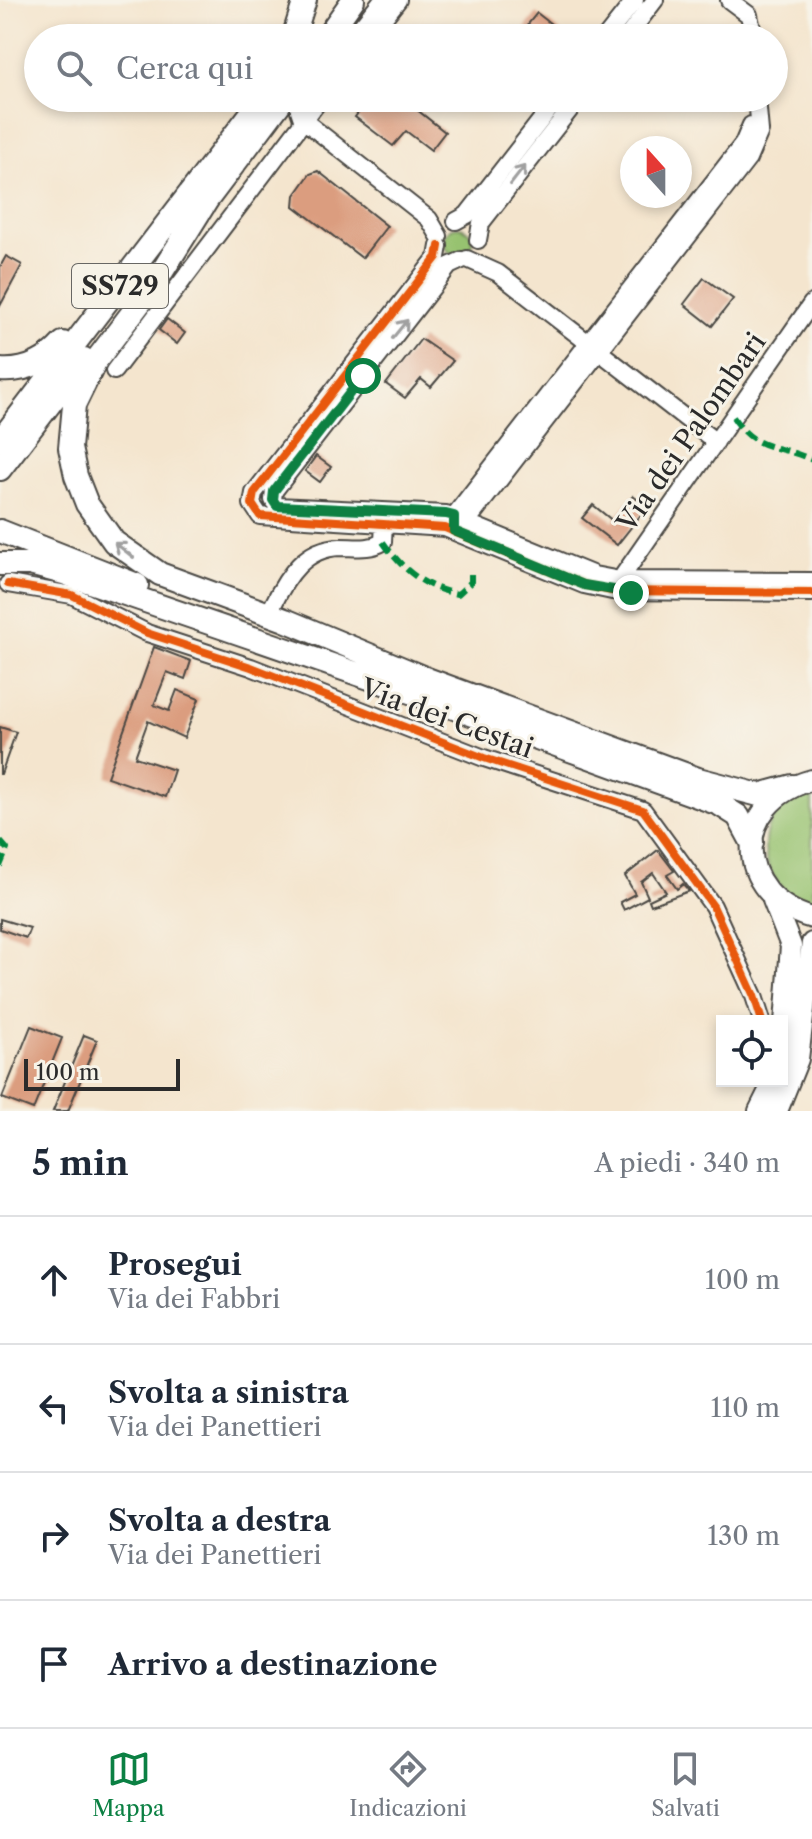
<!DOCTYPE html>
<html lang="it">
<meta charset="utf-8">
<style>
:root{--surface:#fff;--page:#f2f2f3;--text:#1f2937;--muted:#747a83;--line:#e0e1e3;--accent:#0b8043}
body{margin:0;font-family:"Libre Caslon Text",serif;background:var(--page);color:var(--text)}
.controls{position:absolute;right:24px;bottom:24px;display:grid;overflow:hidden;border-radius:0px;box-shadow:0 4px 12px #0003}
.controls button{width:72px;height:72px;display:grid;place-items:center;padding:0;border:0;border-bottom:2px solid var(--line);background:var(--surface);color:var(--text);font:40px sans-serif}
.compass{position:absolute;left:620px;top:136px;width:72px;height:72px;border-radius:50%;background:var(--surface);box-shadow:0 4px 12px #0003;rotate:339deg}
.scale{position:absolute;left:24px;bottom:20px;width:156px;box-sizing:border-box;padding-left:8px;border:4px solid #2b2b2b;border-top:0;font-size:22px;line-height:28px;white-space:nowrap;color:#2b2b2b;-webkit-text-stroke:6px #f7f3e8;paint-order:stroke}
.stop{position:absolute;width:24px;height:24px;margin:-18px;border:6px solid #0b8043;border-radius:50%;background:#fff}
.stop.end{background:#0b8043;border-color:#fff;box-shadow:0 2px 8px #0008}
.list{margin:0;padding:0;list-style:none}
h2{display:flex;justify-content:space-between;align-items:center;height:104px;margin:0;padding:0 32px;font-size:34px}
h2 small{font-size:26px;font-weight:400;color:var(--muted)}
.list li{display:grid;grid-template-columns:52px 1fr auto;gap:24px;align-items:center;box-sizing:border-box;height:128px;padding:0 32px;border-top:2px solid var(--line)}
.list b{display:block;font-size:30px;white-space:nowrap}
.list p{margin:0;font-size:26px;white-space:nowrap;color:var(--muted)}
.list em{font-size:26px;font-style:normal;color:var(--muted)}
.icon{flex:none;width:44px;height:44px;fill:none;stroke:currentColor;stroke-width:2;stroke-linecap:round;stroke-linejoin:round}
.map{position:relative;flex:none;width:812px;height:1111px;overflow:hidden}
.search{position:absolute;background:var(--surface);box-shadow:0 4px 12px #0003;left:24px;right:24px;top:24px;height:88px;display:flex;align-items:center;gap:20px;box-sizing:border-box;padding:0 28px;border-radius:44px;color:var(--muted);font-size:30px}
.sheet{height:616px;background:var(--surface)}
nav{display:flex;justify-content:space-around;align-items:center;box-sizing:border-box;height:112px;border-top:2px solid var(--line);background:var(--surface);font-size:22px;color:var(--muted)}
nav a{display:grid;justify-items:center;gap:4px}
nav .on{color:var(--accent)}
.map>svg:first-child{display:block}
.grass{fill:#97c270;stroke:#61764e;stroke-width:2}
.building{fill:#db9d7f}
.lines{fill:none;stroke-linecap:round;stroke-linejoin:round}
.minor-casing{stroke:#494743;stroke-width:20}
.major-casing{stroke:#494743;stroke-width:24}
.highway-casing{stroke:#494743;stroke-width:26}
.minor{stroke:#fff;stroke-width:16}
.major{stroke:#fff;stroke-width:20}
.highway{stroke:#fff;stroke-width:22}
.quiet{stroke:#00873e;stroke-width:6;stroke-dasharray:12 6;stroke-linecap:butt}
.cycleway-casing{stroke:#f7f3e8;stroke-width:13}
.cycleway{stroke:#e8590c;stroke-width:8}
.oneway{stroke:#a0a0a0}
.route{stroke:#0b8043;stroke-width:10}
.labels{text-anchor:middle;dominant-baseline:central;stroke-width:6;stroke-linejoin:round;paint-order:stroke}
.shield{fill:#f7f3e8;stroke:#686764;stroke-width:2}
.shield-label{font-size:26px;font-weight:bold;fill:#2b2b2b}
.street-label{font-size:28px;fill:#2b2b2b;stroke:#f7f3e8}
</style>
<div class="map">
<svg width="812" height="1111" viewBox="0 0 812 1111">
<rect width="100%" height="100%" fill="#f7f3e8"/>
<filter id="ink" filterUnits="userSpaceOnUse"><feTurbulence type="fractalNoise" baseFrequency=".0125" numOctaves="2"/><feDisplacementMap in="SourceGraphic" scale="16" xChannelSelector="R" yChannelSelector="G"/><feConvolveMatrix kernelMatrix="1 2 1 2 8 2 1 2 1" color-interpolation-filters="sRGB"/></filter>
<filter id="wash" filterUnits="userSpaceOnUse"><feTurbulence type="fractalNoise" baseFrequency=".006" numOctaves="4" result="noise"/><feDisplacementMap in="SourceGraphic" scale="32" xChannelSelector="R" yChannelSelector="G"/><feGaussianBlur stdDeviation="1.8" result="paint"/><feColorMatrix in="noise" values="0 0 0 0 0 0 0 0 0 0 0 0 0 0 0 0 0 1.4 0 .05"/><feComposite in="paint" operator="in"/></filter>
<g filter="url(#wash)">
<rect width="100%" height="100%" fill="#f4e5ce"/>
<!-- grass -->
<path class="grass" d="M444 241a14 14 0 1 1 28 0a14 14 0 1 1-28 0Z
M 812,793 L 812,904 C 751,889 747,804 812,793 Z"/>
<g id="blocks">
<!-- building -->
<path class="building" d="M 537,13 L 569,38 L 517,38 Z
M 370,98 L 402,98 L 445,132 L 431,150 L 406,131 L 393,146 L 355,117 Z
M 318,171 L 387,226 L 362,258 L 294,206 L 295,195 L 310,174 Z
M 6,256 L 22,265 L 0,306 L 0,267 Z
M 704,278 L 733,299 L 712,326 L 684,304 Z
M 167,319 L 185,333 L 177,344 L 159,330 Z
M 421,339 L 453,361 L 431,387 L 421,379 L 405,398 L 386,384 Z
M 316,456 L 331,467 L 320,482 L 305,471 Z
M 633,496 L 647,507 L 617,545 L 582,518 L 593,505 L 613,521 Z
M 154,647 L 191,661 L 185,679 L 167,672 L 154,705 L 169,711 L 177,690 L 199,699 L 184,738 L 148,721 L 135,757 L 174,770 L 165,797 L 107,777 Z
M 0,727 L 16,732 L 1,774 L 0,774 Z
M 658,850 L 674,871 L 667,875 L 677,889 L 683,884 L 689,891 L 651,905 L 649,900 L 666,892 L 653,873 L 641,882 L 648,897 L 624,910 L 620,902 L 635,894 L 625,876 Z
M 0,919 L 30,928 L 26,938 L 0,929 Z
M 31,1026 L 62,1038 L 33,1110 L 2,1098 Z
M 84,1035 L 97,1040 L 68,1111 L 53,1111 Z"/>
</g>
</g>
<g filter="url(#ink)">
<use href="#blocks" fill-opacity="0" stroke="#494743" stroke-width="2"/>
<g class="lines">
<defs>
<path id="minor" d="M 729,0 L 749,15 L 754,38
M 352,38 L 382,0
M 368,38 L 398,0
M 605,38 L 635,0
M 626,38 L 655,0
M 306,98 L 299,110 L 302,119 L 429,219 L 439,236
M 456,221 L 467,215 L 558,98
M 478,240 L 481,223 L 579,98
M 439,246 L 437,257 L 254,493 L 252,504 L 260,516 L 445,528 L 584,585 L 612,591 L 812,593
M 467,259 L 498,273 L 716,442
M 462,260 L 449,266 L 274,491 L 273,500 L 277,506 L 446,514 L 594,575 L 620,580 L 812,581
M 114,371 L 321,98
M 454,525 L 454,516 L 743,144 L 751,125
M 459,528 L 466,523 L 748,159 L 760,131 L 757,98
M 8,584 L 72,595 L 147,633 L 251,667 L 484,758 L 643,810 L 713,906 L 754,996 L 762,1021
M 615,587 L 812,303
M 273,605 C 287,576 305,548 340,547 C 356,547 369,550 383,542 L 384,522"/>
<path id="major" d="M 812,780 C 731,802 732,895 812,918
M 773,900 L 791,946 L 782,1061
M 759,1111 L 774,1081
M 777,1111 L 798,1059 L 812,943"/>
<path id="highway" d="M 293,38 L 305,0
M 326,38 L 353,0
M 207,200 L 155,283 L 95,362 L 74,405 L 70,448 L 76,476 L 87,504 L 114,542 L 160,574 L 285,620 L 427,679 L 698,779 L 759,795 L 792,786
M 198,212 L 284,98
M 0,370 C 25,372 46,362 63,343
M 0,441 L 263,98
M 0,469 L 84,359
M 0,531 L 137,585
M 0,564 L 30,564 L 64,573 L 413,693 L 719,804 L 738,816 L 752,842"/>
</defs>
<!-- minor casing -->
<use href="#minor" class="minor-casing"/>
<!-- major casing -->
<use href="#major" class="major-casing"/>
<!-- highway casing -->
<use href="#highway" class="highway-casing"/>
<!-- minor -->
<use href="#minor" class="minor"/>
<!-- major -->
<use href="#major" class="major"/>
<!-- highway -->
<use href="#highway" class="highway"/>
<!-- quiet -->
<path class="quiet" d="M 733,417 C 757,453 776,443 812,460
M 383,542 C 402,569 424,588 458,594 L 471,582 L 471,574
M 0,841 L 7,849 L 0,866"/>
<defs>
<path id="cycleway" d="M 439,246 L 437,257 L 254,493 L 252,504 L 260,516 L 445,528 L 584,585 L 612,591 L 812,593
M 8,584 L 72,595 L 147,633 L 251,667 L 484,758 L 643,810 L 713,906 L 754,996 L 762,1021"/>
</defs>
<!-- cycleway casing -->
<use href="#cycleway" class="cycleway-casing"/>
<!-- cycleway -->
<use href="#cycleway" class="cycleway"/>
</g>
<!-- one-way arrows -->
<defs><path id="oneway-shaft" d="M-6 0H5M1.5-3L5.5 0L1.5 3" fill="none" stroke-width="1.6" stroke-linecap="round" stroke-linejoin="round" transform="scale(2)"/></defs>
<g class="oneway">
<use href="#oneway-shaft" transform="translate(518 175) rotate(-52)"/>
<use href="#oneway-shaft" transform="translate(400 329) rotate(-51)"/>
<use href="#oneway-shaft" transform="translate(124 550) rotate(-142)"/>
</g>
</g>
<g class="lines" filter="url(#ink)">
<!-- route -->
<path class="route" d="M 363,376 L 274,491 L 273,500 L 277,506 L 446,514 L 454,516 L 454,531 L 584,585 L 631,593"/>
</g>
<g class="labels">
<!-- shield labels -->
<rect class="shield" x="72" y="264" width="96" height="44" rx="6"/>
<g class="shield-label">
<text x="120" y="286">SS729</text>
</g>
<!-- street labels -->
<g class="street-label">
<text transform="translate(691 432) rotate(-55)">Via dei Palombari</text>
<text transform="translate(447 718) rotate(20)">Via dei Cestai</text>
</g>
</g>
</svg>
<div class="controls">
<button><svg class="icon" aria-label="locate" viewBox="0 0 24 24"><circle cx="12" cy="12" r="6"/><path d="M12 2v4M12 18v4M2 12h4M18 12h4"/></svg></button>
</div>
<svg class="compass" viewBox="-18 -18 36 36"><path d="M0-13l5 13h-10z" fill="#e53935"/><path d="M0 13l5-13h-10z" fill="#747a83"/></svg>
<div class="scale">100 m</div>
<div class="stop" style="left:363px;top:376px"></div>
<div class="stop end" style="left:631px;top:593px"></div>
<div class="search"><svg class="icon" aria-label="search" viewBox="0 0 24 24"><circle cx="10" cy="10" r="6"/><path d="M15 15l6 6"/></svg>Cerca qui</div>
</div>
<section class="sheet">
<h2>5 min<small>A piedi · 340 m</small></h2>
<ul class="list">
<li><svg class="icon" aria-label="ahead" viewBox="0 0 24 24"><path d="M12 20V5M6 11l6-6 6 6"/></svg><div><b>Prosegui</b><p>Via dei Fabbri</p></div><em>100 m</em></li>
<li><svg class="icon" aria-label="left" viewBox="0 0 24 24"><path d="M17 20v-9H6M10 6l-5 5 5 5"/></svg><div><b>Svolta a sinistra</b><p>Via dei Panettieri</p></div><em>110 m</em></li>
<li><svg class="icon" aria-label="right" viewBox="0 0 24 24"><path d="M7 20v-9h11M14 6l5 5-5 5"/></svg><div><b>Svolta a destra</b><p>Via dei Panettieri</p></div><em>130 m</em></li>
<li><svg class="icon" aria-label="arrive" viewBox="0 0 24 24"><path d="M6 21V4h12l-3 4 3 4H6"/></svg><div><b>Arrivo a destinazione</b></div></li>
</ul>
</section>
<nav>
<a class="on"><svg class="icon" aria-label="map" viewBox="0 0 24 24"><path d="M3 6l6-2 6 2 6-2v14l-6 2-6-2-6 2zM9 4v14M15 6v14"/></svg>Mappa</a>
<a><svg class="icon" aria-label="directions" viewBox="0 0 24 24"><path d="M12 3l9 9-9 9-9-9zM9 14v-3h6M13 9l2 2-2 2"/></svg>Indicazioni</a>
<a><svg class="icon" aria-label="saved" viewBox="0 0 24 24"><path d="M7 4h10v16l-5-4-5 4z"/></svg>Salvati</a>
</nav>
